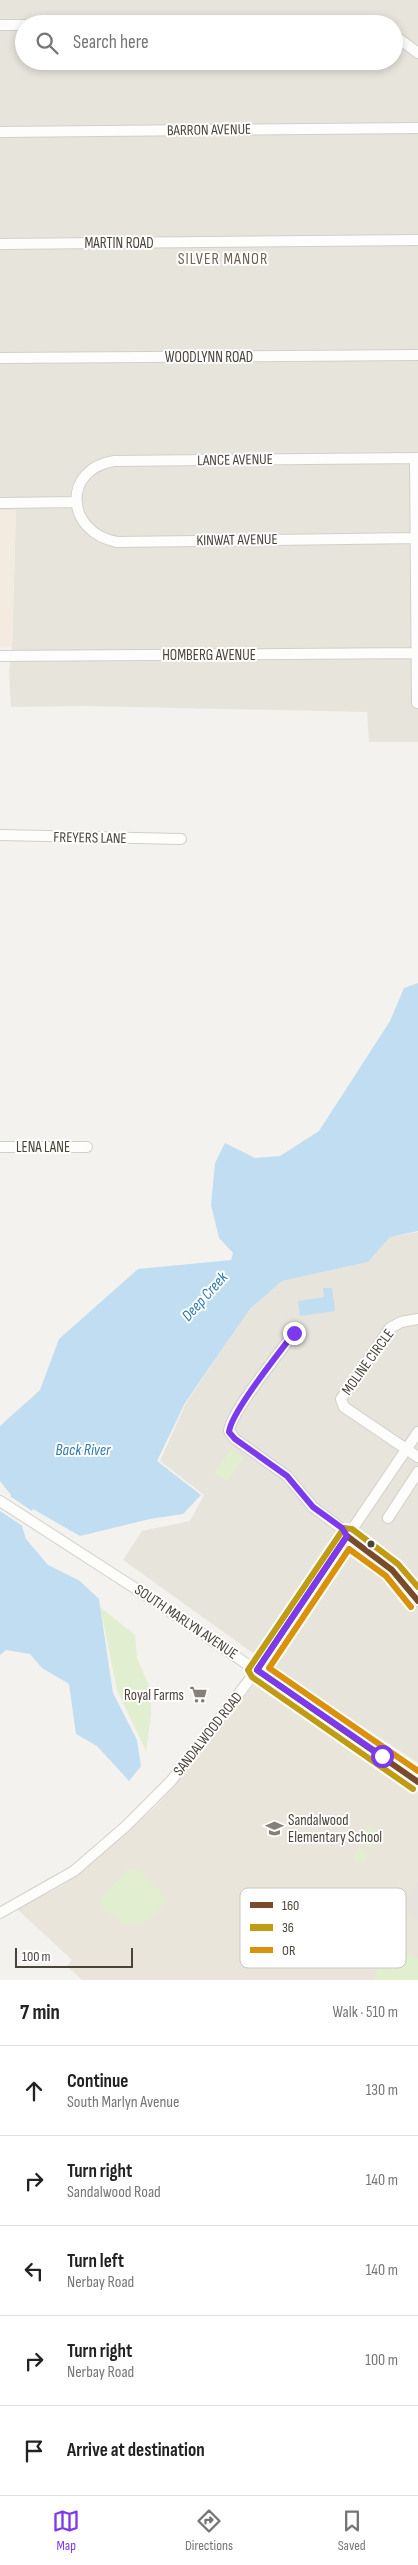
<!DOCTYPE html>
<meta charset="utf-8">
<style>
:root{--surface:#fff;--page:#f2f2f2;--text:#222;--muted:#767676;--line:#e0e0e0;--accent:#7c3aed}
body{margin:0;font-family:"Sofia Sans Condensed",sans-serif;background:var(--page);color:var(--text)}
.scale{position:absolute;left:15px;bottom:12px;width:118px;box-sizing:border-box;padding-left:5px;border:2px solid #4b4439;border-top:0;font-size:14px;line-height:18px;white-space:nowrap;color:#4b4439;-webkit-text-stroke:4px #fff;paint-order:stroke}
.stop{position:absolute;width:15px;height:15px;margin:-11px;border:4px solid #7c3aed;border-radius:50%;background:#fff}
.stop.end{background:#7c3aed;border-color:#fff;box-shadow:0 1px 5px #0008}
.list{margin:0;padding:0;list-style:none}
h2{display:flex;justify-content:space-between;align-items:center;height:65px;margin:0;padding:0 20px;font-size:21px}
h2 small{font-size:16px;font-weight:400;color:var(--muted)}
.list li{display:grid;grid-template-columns:32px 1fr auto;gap:15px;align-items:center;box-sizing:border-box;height:90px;padding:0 20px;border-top:1px solid var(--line)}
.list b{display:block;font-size:19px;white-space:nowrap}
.list p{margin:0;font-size:16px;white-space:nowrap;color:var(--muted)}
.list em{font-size:16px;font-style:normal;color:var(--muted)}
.icon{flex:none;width:28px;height:28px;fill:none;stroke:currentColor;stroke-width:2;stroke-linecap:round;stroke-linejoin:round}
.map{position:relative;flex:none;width:418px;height:1980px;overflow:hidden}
.search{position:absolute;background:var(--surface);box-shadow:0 2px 8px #0003;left:15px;right:15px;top:15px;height:55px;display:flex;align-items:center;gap:12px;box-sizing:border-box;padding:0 18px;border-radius:28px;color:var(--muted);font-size:19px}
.sheet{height:515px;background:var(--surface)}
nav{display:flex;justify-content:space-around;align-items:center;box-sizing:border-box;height:70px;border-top:1px solid var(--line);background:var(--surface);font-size:14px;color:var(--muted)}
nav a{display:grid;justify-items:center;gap:2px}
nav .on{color:var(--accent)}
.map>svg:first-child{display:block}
.residential{fill:#e7e4dc;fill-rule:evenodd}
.commercial{fill:#f3ebdf}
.education{fill:#eae5da}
.green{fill:#e1eecf}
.parking{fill:#e6e3df}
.water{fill:#c0ddf1}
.pier{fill:#f4f2ee}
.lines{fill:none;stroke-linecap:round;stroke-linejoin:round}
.minor-casing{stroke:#d2d0cb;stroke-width:12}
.minor{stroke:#fdfdfc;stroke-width:10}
.bus-1-casing{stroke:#fff;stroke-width:10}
.bus-2-casing{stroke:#fff;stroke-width:10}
.bus-3-casing{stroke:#fff;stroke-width:10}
.bus-1{stroke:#7a4b2a;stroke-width:6}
.bus-2{stroke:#c09c14;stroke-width:6}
.bus-3{stroke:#db920b;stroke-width:6}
.route{stroke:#7c3aed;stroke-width:6}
.bus-dot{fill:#4b4439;stroke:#fff;stroke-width:2}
.labels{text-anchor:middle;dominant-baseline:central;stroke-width:4;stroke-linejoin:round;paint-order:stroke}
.street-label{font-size:15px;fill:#4b4439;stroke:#fff}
.poi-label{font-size:15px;fill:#4b4439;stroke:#fff;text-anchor:end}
.neighbourhood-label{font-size:16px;letter-spacing:1px;fill:#6e6250;stroke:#fff}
.water-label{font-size:16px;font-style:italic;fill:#2e7ab2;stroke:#fff}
.key{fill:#fff;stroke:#c9c7c4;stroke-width:1}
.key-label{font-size:14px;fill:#4b4439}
</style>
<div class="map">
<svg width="418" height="1980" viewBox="0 0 418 1980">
<rect width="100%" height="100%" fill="#f4f2ee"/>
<!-- residential -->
<path class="residential" d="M 0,0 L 418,0 L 418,742 L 369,742 L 367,712 L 85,706 L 11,707 L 9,672 L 12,647 L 16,510 L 0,510 ZM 24,24 L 394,24 L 394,61 L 24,61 Z
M 418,1232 L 418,1763 L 274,1668 L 123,1560 L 142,1531 L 190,1521 L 204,1495 L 160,1461 L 186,1403 L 250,1309 L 282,1281 L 368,1262 L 390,1237 Z"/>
<!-- commercial -->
<path class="commercial" d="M 0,510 L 16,510 L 12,647 L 0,648 Z"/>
<!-- education -->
<path class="education" d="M 262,1683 L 418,1790 L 418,1980 L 82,1980 L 67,1966 L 72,1960 L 17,1909 L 63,1885 L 93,1862 L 156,1806 L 175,1785 L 254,1684 Z"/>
<!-- green -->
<path class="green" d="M 231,1449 L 244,1458 L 227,1481 L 214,1473 Z
M 100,1607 L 135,1635 L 137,1658 L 150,1688 L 151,1716 L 146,1751 L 117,1690 Z
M 367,1826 L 381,1832 L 373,1849 L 359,1842 Z
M 358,1848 L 369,1854 L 364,1864 L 353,1859 Z
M 138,1869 L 165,1897 C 158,1918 146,1924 124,1924 L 105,1911 L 99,1901 L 127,1870 Z
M 388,1946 L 418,1959 L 418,1980 L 373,1980 Z"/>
<!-- parking -->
<path class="parking" d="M 418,1881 L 418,1921 L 399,1907 Z"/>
<!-- water -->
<path class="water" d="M 418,983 L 418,1231 L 390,1237 L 368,1262 L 282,1281 L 250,1309 L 185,1403 L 157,1461 L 201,1495 L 183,1514 L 150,1519 L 80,1536 L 33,1509 L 22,1526 L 26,1539 L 48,1565 L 80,1581 L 99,1599 L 113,1693 L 137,1740 L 141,1766 L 129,1781 L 97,1746 L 76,1734 L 69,1684 L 42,1668 L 30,1654 L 6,1650 L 0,1655 L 0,1510 L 11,1495 L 0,1481 L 0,1426 L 40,1390 L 59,1339 L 138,1269 L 231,1260 L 233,1253 L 219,1238 L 211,1205 L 215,1163 L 225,1143 L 255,1158 L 280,1156 L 319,1131 L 390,1021 L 404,988 Z
M 323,1288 L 332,1288 L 335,1311 L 300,1316 L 298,1301 L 324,1297 Z"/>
<!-- pier -->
<path class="pier" d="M 7,1494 L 35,1513 L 24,1527 L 0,1511 L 0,1506 Z"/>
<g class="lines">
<defs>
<path id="minor" d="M 144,24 L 341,21 L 363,24
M 0,25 L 24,25
M 394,35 L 418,53
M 0,132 L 418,128
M 0,244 L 418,240
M 0,358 L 418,355
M 415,458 L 417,703
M 418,458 L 114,461 C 62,469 65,532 117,542 L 418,538
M 0,503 L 77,502
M 0,656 L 418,653
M 0,835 L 181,839
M 0,1147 L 87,1147
M 418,1319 L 401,1322 L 390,1328 L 341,1399 L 344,1407 L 418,1457
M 294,1333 C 280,1352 231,1412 229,1431 L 235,1439 L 287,1476 L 313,1507 L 342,1529 L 355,1543 L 392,1570 L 418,1601
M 0,1501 L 161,1605 L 418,1782
M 388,1518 L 418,1472
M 0,1913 L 74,1871 L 126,1826 L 171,1781 L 257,1670 L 418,1432"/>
</defs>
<!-- minor casing -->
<use href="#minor" class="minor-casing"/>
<!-- minor -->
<use href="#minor" class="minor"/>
<defs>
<path id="bus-1" d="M 418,1601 L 392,1570 L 347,1536 L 257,1670 L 418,1782"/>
<path id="bus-2" d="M 413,1789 L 252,1677 L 248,1670 L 344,1528 L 352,1529 L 398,1564 L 418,1587"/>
<path id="bus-3" d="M 411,1607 L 386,1576 L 349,1549 L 269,1668 L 418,1771"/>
</defs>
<!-- bus-1 casing -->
<use href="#bus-1" class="bus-1-casing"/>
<!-- bus-2 casing -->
<use href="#bus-2" class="bus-2-casing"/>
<!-- bus-3 casing -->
<use href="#bus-3" class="bus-3-casing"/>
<!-- bus-1 -->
<use href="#bus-1" class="bus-1"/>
<!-- bus-2 -->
<use href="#bus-2" class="bus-2"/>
<!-- bus-3 -->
<use href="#bus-3" class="bus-3"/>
</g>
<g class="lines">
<!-- route -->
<path class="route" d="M 294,1333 C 280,1352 231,1412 229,1432 L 235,1439 L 287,1476 L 313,1507 L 342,1528 L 347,1536 L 257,1670 L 382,1756"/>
</g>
<!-- icons -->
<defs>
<symbol id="supermarket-bare" viewBox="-9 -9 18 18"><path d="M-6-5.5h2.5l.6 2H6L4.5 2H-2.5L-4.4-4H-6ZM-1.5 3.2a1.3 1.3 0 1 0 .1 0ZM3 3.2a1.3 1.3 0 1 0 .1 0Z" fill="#868178" stroke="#fff" stroke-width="2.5" paint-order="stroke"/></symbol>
<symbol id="school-bare" viewBox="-9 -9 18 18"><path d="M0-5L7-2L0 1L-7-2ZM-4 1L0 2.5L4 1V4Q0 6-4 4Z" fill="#868178" stroke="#fff" stroke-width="2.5" paint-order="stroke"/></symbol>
</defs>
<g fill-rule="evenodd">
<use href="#supermarket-bare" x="186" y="1682" width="25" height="25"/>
<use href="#school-bare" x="262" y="1816" width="25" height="25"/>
</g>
<!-- markers -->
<circle class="bus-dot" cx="371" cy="1544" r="4.5"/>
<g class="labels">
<!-- street labels -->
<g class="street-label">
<text transform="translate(209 130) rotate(-1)">BARRON AVENUE</text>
<text x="119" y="243">MARTIN ROAD</text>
<text x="209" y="357">WOODLYNN ROAD</text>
<text transform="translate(235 460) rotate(-1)">LANCE AVENUE</text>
<text transform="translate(237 540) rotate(-1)">KINWAT AVENUE</text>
<text x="209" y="655">HOMBERG AVENUE</text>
<text transform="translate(90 838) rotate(1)">FREYERS LANE</text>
<text x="43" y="1147">LENA LANE</text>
<text transform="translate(368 1362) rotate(-54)">MOLINE CIRCLE</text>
<text transform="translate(186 1622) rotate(34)">SOUTH MARLYN AVENUE</text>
<text transform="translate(208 1734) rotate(-52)">SANDALWOOD ROAD</text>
</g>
<!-- poi labels -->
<g class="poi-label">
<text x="184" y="1695">Royal Farms</text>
<text x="288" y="1820" text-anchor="start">Sandalwood<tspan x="288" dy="17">Elementary School</tspan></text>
</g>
<!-- neighbourhood labels -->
<g class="neighbourhood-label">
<text x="223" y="259">SILVER MANOR</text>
</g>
<!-- water labels -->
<g class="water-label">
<text transform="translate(205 1297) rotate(-48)">Deep Creek</text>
<text x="83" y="1450">Back River</text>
</g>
</g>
<!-- legend -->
<rect x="240" y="1888" width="166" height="80" rx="8" class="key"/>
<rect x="250" y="1902" width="23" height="6" fill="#7a4b2a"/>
<rect x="250" y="1924" width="23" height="7" fill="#c09c14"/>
<rect x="250" y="1947" width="23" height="6" fill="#db920b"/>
<g class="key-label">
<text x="282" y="1910">160</text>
<text x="282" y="1932">36</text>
<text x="282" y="1955">OR</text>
</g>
</svg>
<div class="scale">100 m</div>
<div class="stop" style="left:382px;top:1756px"></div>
<div class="stop end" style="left:294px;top:1333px"></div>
<div class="search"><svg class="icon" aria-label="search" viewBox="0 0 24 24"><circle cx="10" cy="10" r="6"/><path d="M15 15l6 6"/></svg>Search here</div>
</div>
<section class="sheet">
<h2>7 min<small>Walk · 510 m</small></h2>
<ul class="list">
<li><svg class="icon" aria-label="ahead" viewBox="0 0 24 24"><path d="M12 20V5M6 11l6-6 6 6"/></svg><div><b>Continue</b><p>South Marlyn Avenue</p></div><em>130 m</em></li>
<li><svg class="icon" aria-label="right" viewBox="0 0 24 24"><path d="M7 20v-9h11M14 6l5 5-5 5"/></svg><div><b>Turn right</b><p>Sandalwood Road</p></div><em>140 m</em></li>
<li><svg class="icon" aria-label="left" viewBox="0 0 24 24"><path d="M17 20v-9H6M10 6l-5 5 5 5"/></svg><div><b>Turn left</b><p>Nerbay Road</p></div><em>140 m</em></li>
<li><svg class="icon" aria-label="right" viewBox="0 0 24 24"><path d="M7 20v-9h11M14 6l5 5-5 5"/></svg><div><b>Turn right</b><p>Nerbay Road</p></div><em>100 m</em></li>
<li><svg class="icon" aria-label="arrive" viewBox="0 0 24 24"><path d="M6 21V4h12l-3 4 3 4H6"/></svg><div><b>Arrive at destination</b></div></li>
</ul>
</section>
<nav>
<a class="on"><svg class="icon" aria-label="map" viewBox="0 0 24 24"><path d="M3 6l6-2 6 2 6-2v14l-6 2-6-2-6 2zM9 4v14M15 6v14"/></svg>Map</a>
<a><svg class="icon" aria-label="directions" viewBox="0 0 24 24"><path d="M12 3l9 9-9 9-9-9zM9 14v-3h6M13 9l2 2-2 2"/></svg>Directions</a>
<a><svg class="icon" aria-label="saved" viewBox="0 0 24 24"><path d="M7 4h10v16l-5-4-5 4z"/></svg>Saved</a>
</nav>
